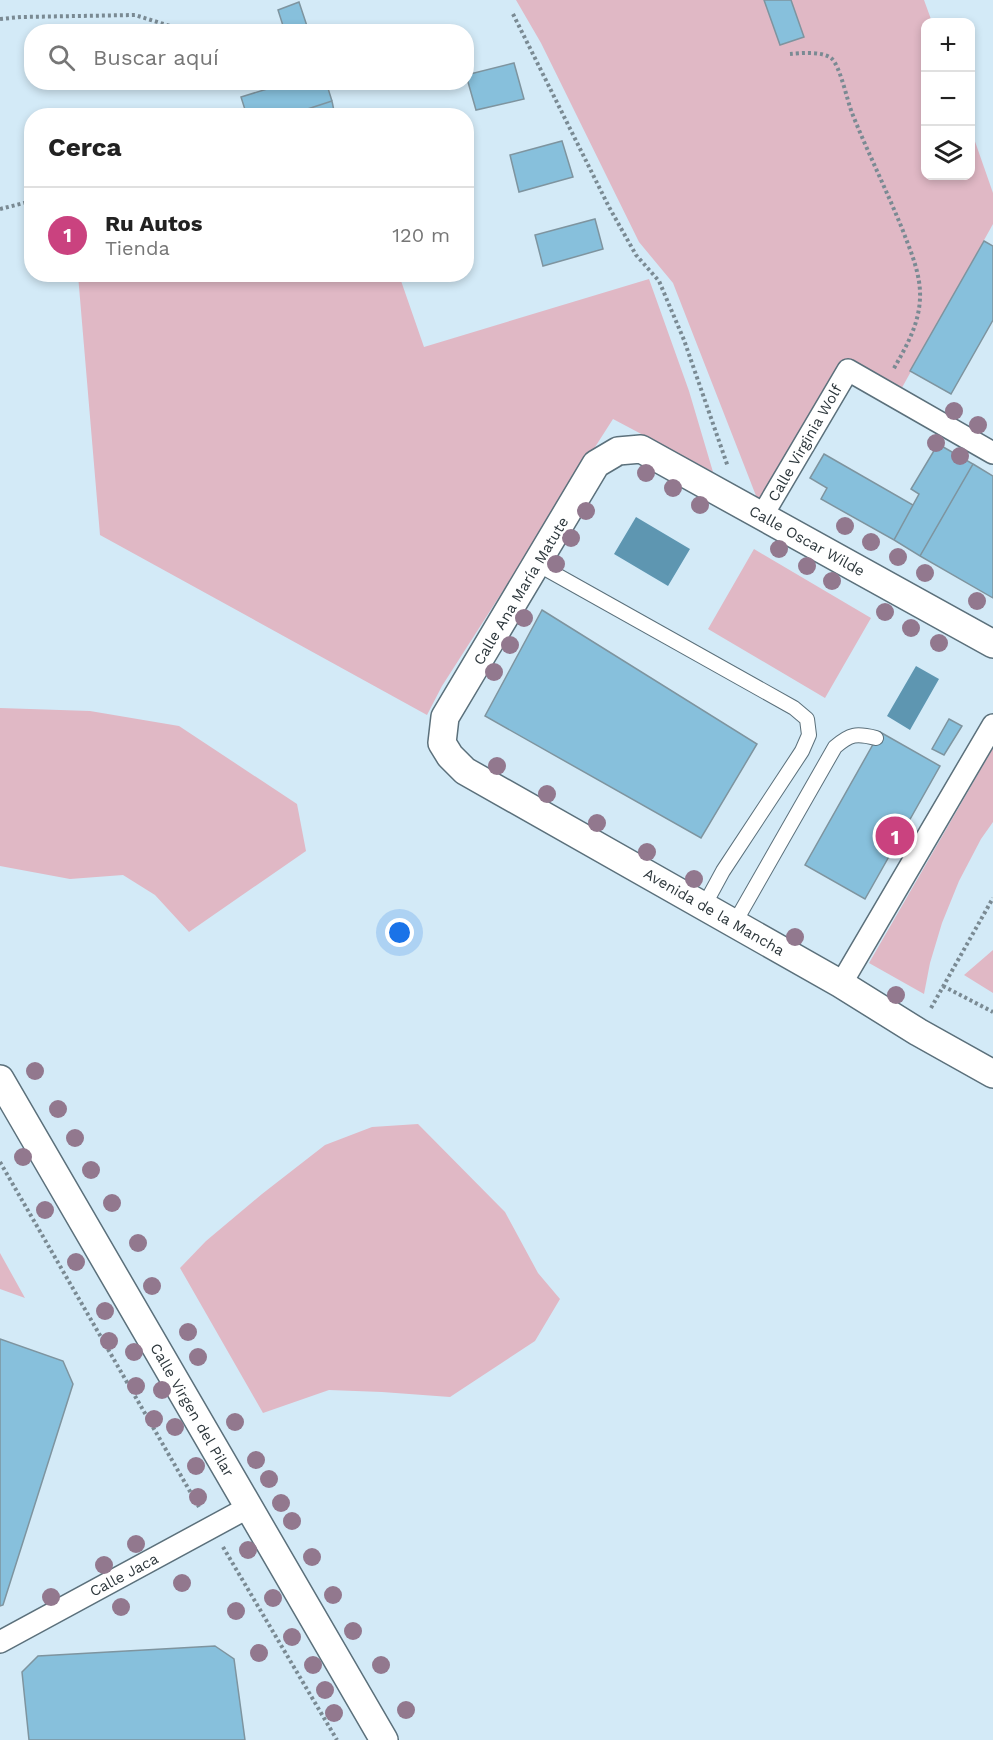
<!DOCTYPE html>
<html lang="es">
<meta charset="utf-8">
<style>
:root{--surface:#fff;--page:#f6f6f6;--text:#222;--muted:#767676;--line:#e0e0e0;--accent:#ca427f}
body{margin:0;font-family:"Work Sans",sans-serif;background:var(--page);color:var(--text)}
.controls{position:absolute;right:18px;top:18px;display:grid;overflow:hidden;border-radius:12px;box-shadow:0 3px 9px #0003}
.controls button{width:54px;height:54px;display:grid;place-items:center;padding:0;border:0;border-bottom:2px solid var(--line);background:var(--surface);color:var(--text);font:30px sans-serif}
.you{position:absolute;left:400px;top:933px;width:21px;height:21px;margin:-15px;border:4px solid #fff;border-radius:50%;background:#1a73e8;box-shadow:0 0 0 9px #1a73e833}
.badge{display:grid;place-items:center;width:39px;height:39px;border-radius:50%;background:var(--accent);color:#fff;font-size:20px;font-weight:700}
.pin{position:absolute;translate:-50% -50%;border:3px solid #fff;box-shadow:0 2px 6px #0006}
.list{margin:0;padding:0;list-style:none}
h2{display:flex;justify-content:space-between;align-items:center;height:78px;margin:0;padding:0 24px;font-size:26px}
h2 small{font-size:20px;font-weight:400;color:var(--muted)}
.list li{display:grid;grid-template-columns:39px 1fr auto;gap:18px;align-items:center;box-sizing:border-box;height:96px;padding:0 24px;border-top:2px solid var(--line)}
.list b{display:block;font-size:22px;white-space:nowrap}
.list p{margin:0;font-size:20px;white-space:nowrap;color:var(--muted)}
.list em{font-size:20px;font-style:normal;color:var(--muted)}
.icon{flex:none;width:33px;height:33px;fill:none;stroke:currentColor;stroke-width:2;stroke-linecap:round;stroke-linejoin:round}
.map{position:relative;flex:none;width:993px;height:1740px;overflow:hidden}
.search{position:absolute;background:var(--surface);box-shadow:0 3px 9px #0003;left:24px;top:24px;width:450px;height:66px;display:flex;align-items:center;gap:15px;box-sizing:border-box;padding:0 21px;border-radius:24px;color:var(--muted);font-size:22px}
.panel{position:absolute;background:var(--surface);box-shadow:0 3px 9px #0003;left:24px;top:108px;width:450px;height:174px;border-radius:24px}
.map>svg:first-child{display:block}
.green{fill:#e0b8c5}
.water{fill:#5e96b1}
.building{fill:#87c0dc;stroke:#7e949f;stroke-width:1.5}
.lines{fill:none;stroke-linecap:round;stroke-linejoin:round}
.service-casing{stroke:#5b707b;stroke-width:16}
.pedestrian-casing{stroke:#5b707b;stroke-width:24}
.minor-casing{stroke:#5b707b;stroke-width:30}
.path{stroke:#7a8a93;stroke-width:4;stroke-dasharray:3 3;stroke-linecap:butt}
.service{stroke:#fff;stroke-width:14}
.pedestrian{stroke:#fff;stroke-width:21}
.minor{stroke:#fff;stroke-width:27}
.tree{fill:#92788e}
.labels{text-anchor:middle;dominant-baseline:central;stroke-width:4.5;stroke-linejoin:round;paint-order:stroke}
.street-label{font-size:15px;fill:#2d373c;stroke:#fff}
</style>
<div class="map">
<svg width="993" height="1740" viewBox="0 0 993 1740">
<rect width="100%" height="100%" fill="#d3eaf7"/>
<!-- green -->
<path class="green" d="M 516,0 L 924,0 L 932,22 L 926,22 L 926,176 L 970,176 L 971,130 L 993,193 L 993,224 L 899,393 L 846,363 L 760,506 L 673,283 L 639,242 L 541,43 Z
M 78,275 L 399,275 L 424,347 L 649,279 L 689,391 L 713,472 L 613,419 L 442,686 L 427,715 L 100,535 Z
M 754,549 L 871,618 L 825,698 L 708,629 Z
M 0,708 L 90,711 L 179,726 L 297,804 L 306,851 L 189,932 L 155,895 L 123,875 L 70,879 L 0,866 Z
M 993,748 L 993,822 L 981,839 L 959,881 L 942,923 L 930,963 L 924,994 L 869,963 Z
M 993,950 L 993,993 L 964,975 Z
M 418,1124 L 505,1212 L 538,1273 L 560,1299 L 535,1341 L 450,1397 L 382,1392 L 329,1390 L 263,1413 L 180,1268 L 206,1241 L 262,1194 L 325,1145 L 372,1127 Z
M 0,1253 L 25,1298 L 0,1289 Z"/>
<!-- water -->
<path class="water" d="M 636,517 L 690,549 L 668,586 L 614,554 Z
M 916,666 L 939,679 L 910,730 L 887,716 Z"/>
<!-- building -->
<path class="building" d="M 764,0 L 791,0 L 804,37 L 780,45 Z
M 299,2 L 309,32 L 285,32 L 278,10 Z
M 514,63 L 524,99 L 476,110 L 466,75 Z
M 290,82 L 326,82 L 332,101 L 286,116 L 247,116 L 241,97 Z
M 332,101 L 335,116 L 286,116 Z
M 562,141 L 573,177 L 519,192 L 510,155 Z
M 595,219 L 603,249 L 543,266 L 535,235 Z
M 984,241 L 993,246 L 993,320 L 951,394 L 910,371 Z
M 938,444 L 973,464 L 920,556 L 894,540 L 919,494 L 911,489 Z
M 824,454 L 913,505 L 894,540 L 821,499 L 827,488 L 810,478 Z
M 973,464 L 993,476 L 993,598 L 920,556 Z
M 542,610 L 757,744 L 701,838 L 485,716 Z
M 949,719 L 962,726 L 944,755 L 932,749 Z
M 880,732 L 940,766 L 865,899 L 805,865 Z
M 0,1339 L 63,1361 L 73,1384 L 3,1605 L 0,1606 Z
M 215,1646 L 234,1659 L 245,1740 L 29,1740 L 22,1672 L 38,1656 Z"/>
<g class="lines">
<defs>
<path id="service" d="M 537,564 L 794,708 L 807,719 L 809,735 L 802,751 L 723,871 L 704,906
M 734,924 L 835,747 C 850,734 856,733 876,738"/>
<path id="pedestrian" d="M 762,516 L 848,370 L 993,453
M 841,984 L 993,725
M 0,1642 L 249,1507"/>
<path id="minor" d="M 993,644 L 641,449 L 618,451 L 596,464 L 445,717 L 442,743 L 450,756 L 465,771 L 841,984 L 918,1032 L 993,1074
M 0,1079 L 384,1740"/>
</defs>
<!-- service casing -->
<use href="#service" class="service-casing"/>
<!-- pedestrian casing -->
<use href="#pedestrian" class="pedestrian-casing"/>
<!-- minor casing -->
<use href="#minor" class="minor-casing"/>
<!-- path -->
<path class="path" d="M 513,14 L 609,207 L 636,255 L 659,281 L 684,340 L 728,467
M 0,19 L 21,17 L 135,15 L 189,32
M 790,54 C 802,53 821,51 831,58 C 840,65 847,100 852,113 C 868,153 887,191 903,231 C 911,252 921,275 920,298 C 919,325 906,347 893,370
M 0,209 L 32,201
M 943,986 L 993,1012
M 931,1008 L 993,898
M 0,1162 L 199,1507
M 223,1547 L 337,1740"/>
<!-- service -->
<use href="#service" class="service"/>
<!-- pedestrian -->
<use href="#pedestrian" class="pedestrian"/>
<!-- minor -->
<use href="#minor" class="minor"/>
</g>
<!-- trees -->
<g class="tree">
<circle cx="954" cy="411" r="9"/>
<circle cx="978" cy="425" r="9"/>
<circle cx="936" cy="443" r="9"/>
<circle cx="960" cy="456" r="9"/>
<circle cx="646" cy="473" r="9"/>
<circle cx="673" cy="488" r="9"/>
<circle cx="700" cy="505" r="9"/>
<circle cx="586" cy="511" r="9"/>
<circle cx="845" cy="526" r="9"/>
<circle cx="571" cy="538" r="9"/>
<circle cx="871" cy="542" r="9"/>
<circle cx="779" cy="549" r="9"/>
<circle cx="898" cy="557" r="9"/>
<circle cx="556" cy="564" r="9"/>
<circle cx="807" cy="566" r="9"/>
<circle cx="925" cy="573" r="9"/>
<circle cx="832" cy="581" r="9"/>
<circle cx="977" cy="601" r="9"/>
<circle cx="885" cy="612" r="9"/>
<circle cx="524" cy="618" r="9"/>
<circle cx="911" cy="628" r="9"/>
<circle cx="939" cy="643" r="9"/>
<circle cx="510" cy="645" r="9"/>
<circle cx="494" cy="672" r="9"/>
<circle cx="497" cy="766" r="9"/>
<circle cx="547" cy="794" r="9"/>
<circle cx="597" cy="823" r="9"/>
<circle cx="647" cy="852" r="9"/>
<circle cx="694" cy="879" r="9"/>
<circle cx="795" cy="937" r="9"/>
<circle cx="896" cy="995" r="9"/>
<circle cx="35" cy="1071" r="9"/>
<circle cx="58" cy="1109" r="9"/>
<circle cx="75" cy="1138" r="9"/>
<circle cx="23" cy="1157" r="9"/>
<circle cx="91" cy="1170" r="9"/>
<circle cx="112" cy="1203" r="9"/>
<circle cx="45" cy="1210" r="9"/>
<circle cx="138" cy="1243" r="9"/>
<circle cx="76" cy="1262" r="9"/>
<circle cx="152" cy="1286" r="9"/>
<circle cx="105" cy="1311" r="9"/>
<circle cx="188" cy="1332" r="9"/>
<circle cx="109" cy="1341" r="9"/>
<circle cx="134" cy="1352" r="9"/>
<circle cx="198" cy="1357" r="9"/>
<circle cx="136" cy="1386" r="9"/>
<circle cx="162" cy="1390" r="9"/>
<circle cx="154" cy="1419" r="9"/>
<circle cx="235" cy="1422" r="9"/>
<circle cx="175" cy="1427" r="9"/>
<circle cx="256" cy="1460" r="9"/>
<circle cx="196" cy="1466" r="9"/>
<circle cx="269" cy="1479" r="9"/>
<circle cx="198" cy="1497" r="9"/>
<circle cx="281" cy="1503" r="9"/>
<circle cx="292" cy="1521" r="9"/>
<circle cx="136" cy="1544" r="9"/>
<circle cx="248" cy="1550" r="9"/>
<circle cx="312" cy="1557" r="9"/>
<circle cx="104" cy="1565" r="9"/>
<circle cx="182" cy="1583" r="9"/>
<circle cx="333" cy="1595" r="9"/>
<circle cx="51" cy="1597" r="9"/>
<circle cx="273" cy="1598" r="9"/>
<circle cx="121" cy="1607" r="9"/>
<circle cx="236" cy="1611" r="9"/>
<circle cx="353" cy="1631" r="9"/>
<circle cx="292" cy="1637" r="9"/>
<circle cx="259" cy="1653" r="9"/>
<circle cx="313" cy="1665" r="9"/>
<circle cx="381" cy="1665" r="9"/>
<circle cx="325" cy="1690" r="9"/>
<circle cx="406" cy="1710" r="9"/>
<circle cx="334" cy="1713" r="9"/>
</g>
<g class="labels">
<!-- street labels -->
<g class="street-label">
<text transform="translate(805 443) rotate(-60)">Calle Virginia Wolf</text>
<text transform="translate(807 541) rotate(29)">Calle Oscar Wilde</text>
<text transform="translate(521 591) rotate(-59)">Calle Ana María Matute</text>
<text transform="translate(714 912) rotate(30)">Avenida de la Mancha</text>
<text transform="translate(192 1410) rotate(60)">Calle Virgen del Pilar</text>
<text transform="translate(124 1575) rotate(-28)">Calle Jaca</text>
</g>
</g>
</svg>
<div class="controls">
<button>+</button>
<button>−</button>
<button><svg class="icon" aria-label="layers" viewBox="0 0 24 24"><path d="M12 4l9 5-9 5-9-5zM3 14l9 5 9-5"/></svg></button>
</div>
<div class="you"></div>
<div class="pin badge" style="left:895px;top:836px">1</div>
<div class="search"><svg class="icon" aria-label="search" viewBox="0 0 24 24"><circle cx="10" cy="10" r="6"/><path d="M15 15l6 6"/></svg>Buscar aquí</div>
<section class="panel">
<h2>Cerca<small></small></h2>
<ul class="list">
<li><span class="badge">1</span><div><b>Ru Autos</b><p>Tienda</p></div><em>120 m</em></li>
</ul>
</section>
</div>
